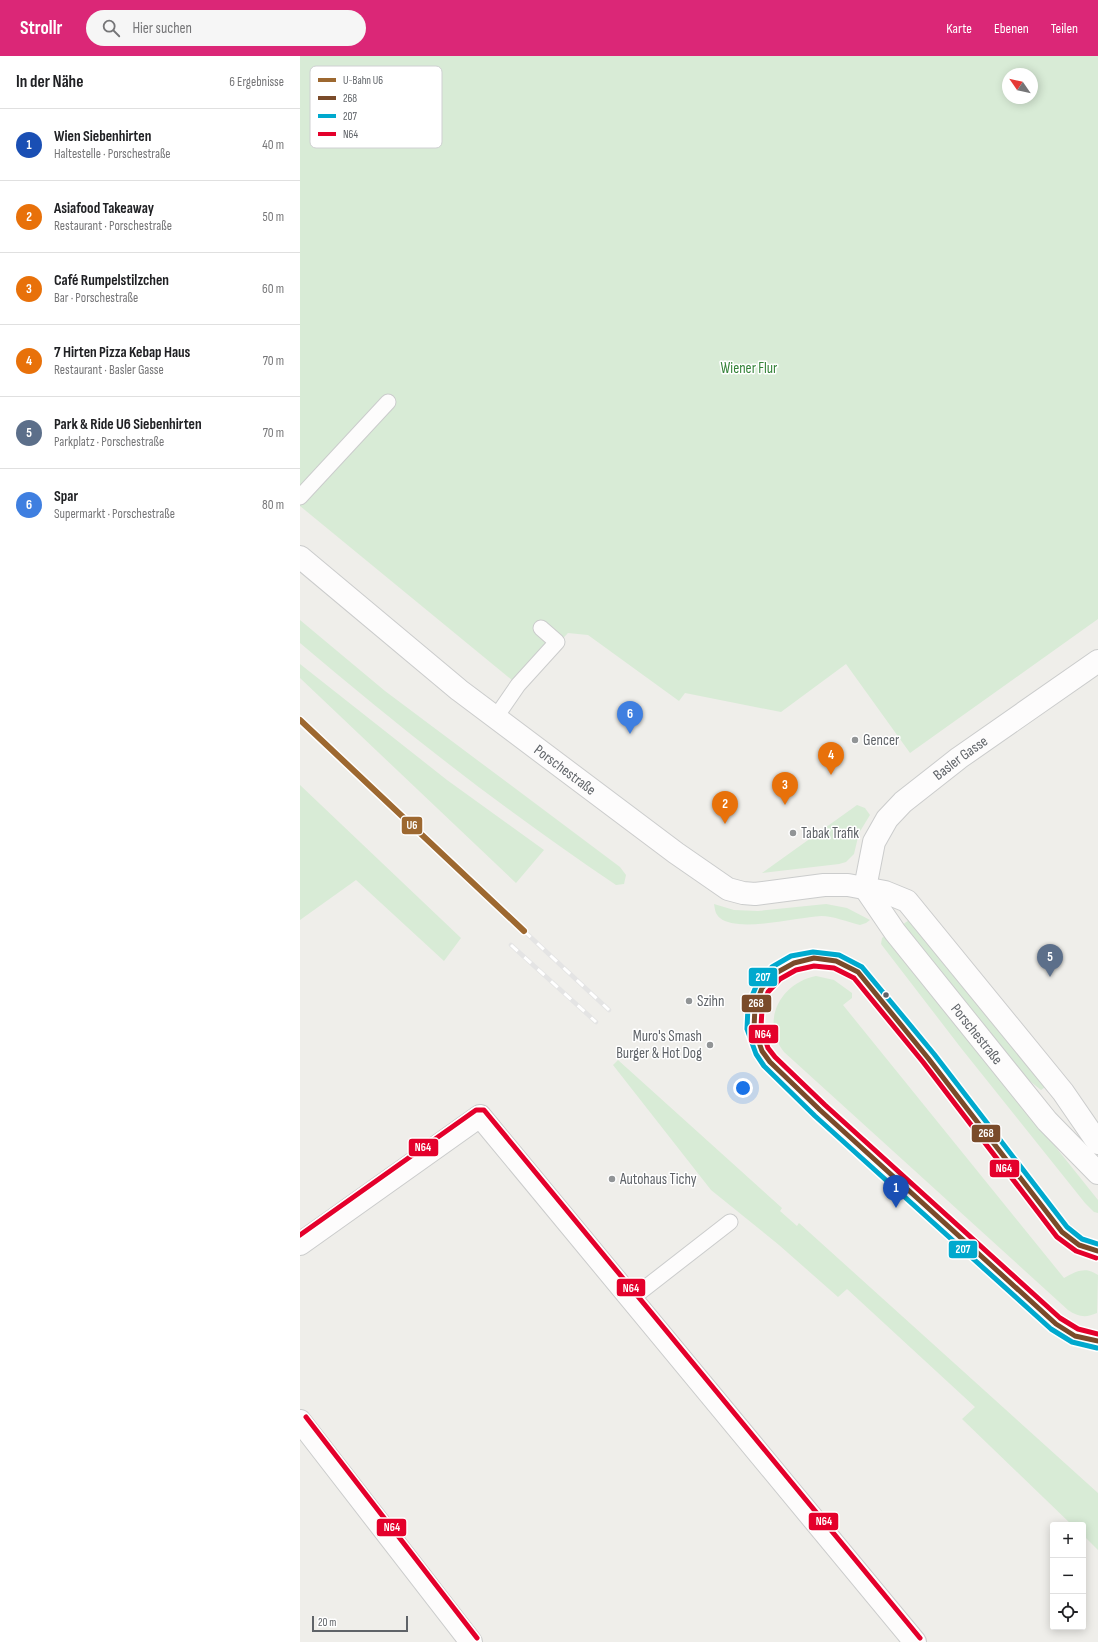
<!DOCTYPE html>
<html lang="de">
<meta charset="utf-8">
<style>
:root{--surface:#fff;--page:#f6f6f6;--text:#202124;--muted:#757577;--line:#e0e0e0;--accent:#db2777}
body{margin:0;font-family:"Sofia Sans Condensed",sans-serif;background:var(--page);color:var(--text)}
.controls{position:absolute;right:12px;bottom:12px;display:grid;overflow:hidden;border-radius:4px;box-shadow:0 2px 10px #0003}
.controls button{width:36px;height:36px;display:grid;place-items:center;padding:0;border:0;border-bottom:1px solid var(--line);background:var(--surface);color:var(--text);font:20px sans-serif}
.compass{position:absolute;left:702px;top:12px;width:36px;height:36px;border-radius:50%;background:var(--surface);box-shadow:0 2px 10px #0003;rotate:304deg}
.scale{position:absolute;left:12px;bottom:10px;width:96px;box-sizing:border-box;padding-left:4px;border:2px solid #5f6368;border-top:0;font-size:11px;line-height:14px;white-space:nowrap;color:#5f6368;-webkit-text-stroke:3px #fff;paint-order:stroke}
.you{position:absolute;left:443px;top:1032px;width:14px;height:14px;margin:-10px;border:3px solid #fff;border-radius:50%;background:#1a73e8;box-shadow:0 0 0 6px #1a73e833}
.badge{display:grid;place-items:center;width:26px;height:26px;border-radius:50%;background:var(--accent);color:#fff;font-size:13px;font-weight:700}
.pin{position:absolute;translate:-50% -33px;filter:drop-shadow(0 1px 2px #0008)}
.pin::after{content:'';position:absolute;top:21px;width:14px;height:12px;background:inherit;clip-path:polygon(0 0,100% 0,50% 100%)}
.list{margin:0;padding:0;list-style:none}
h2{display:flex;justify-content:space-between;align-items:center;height:52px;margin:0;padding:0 16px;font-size:17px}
h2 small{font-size:13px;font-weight:400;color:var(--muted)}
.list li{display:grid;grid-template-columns:26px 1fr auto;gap:12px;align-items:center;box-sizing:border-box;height:72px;padding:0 16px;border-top:1px solid var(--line)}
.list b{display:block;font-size:15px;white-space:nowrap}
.list p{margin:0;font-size:13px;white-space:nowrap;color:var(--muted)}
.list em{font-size:13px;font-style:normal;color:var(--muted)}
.icon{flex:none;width:22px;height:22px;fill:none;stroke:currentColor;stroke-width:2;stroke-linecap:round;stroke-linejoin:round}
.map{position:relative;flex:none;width:798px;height:1586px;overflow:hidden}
header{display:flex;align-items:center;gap:24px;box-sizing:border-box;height:56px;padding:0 20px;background:var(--accent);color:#fff}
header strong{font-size:19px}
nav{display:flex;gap:22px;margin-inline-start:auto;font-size:14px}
.search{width:280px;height:36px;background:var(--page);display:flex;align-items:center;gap:10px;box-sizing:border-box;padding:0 14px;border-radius:22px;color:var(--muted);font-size:15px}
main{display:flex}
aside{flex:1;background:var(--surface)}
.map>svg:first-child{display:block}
.green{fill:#d8ebd6;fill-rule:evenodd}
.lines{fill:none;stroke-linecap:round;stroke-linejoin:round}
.lane-casing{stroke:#cbcccc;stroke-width:17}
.street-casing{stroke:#cbcccc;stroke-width:24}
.lane{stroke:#fdfcfc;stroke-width:15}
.street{stroke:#fdfcfc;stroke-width:22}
.rail-casing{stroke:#e4e4e4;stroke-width:4.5}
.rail{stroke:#fff;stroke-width:3;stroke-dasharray:9;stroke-linecap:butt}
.bus-1-casing{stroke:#fff;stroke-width:8}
.bus-2-casing{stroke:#fff;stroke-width:8}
.bus-3-casing{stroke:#fff;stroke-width:8}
.bus-1{stroke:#7a4b2a;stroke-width:5}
.bus-2{stroke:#00a9ce;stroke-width:5}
.bus-3{stroke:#e4002b;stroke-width:5}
.metro-1-casing{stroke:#fff;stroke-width:9}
.metro-1{stroke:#9d6830;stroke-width:6}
.poi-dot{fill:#919496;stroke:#fff;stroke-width:1.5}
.bus-dot{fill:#5f6368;stroke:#fff;stroke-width:1.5}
.labels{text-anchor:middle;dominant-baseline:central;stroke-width:3;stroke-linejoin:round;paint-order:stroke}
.park-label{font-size:15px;fill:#348238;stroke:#fff}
.poi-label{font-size:15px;fill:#5f6368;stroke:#fff;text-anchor:start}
.street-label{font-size:15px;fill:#5f6368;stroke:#fff}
.key{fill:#fff;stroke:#cfd0d2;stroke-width:1}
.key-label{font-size:11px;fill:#5f6368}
.line-badge{stroke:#fff;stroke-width:1.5}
.badge-label{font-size:11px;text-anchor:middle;font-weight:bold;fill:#fff}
</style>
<header>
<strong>Strollr</strong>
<div class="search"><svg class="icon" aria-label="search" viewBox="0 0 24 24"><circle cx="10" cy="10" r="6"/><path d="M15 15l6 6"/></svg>Hier suchen</div>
<nav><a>Karte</a><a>Ebenen</a><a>Teilen</a></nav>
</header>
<main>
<aside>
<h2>In der Nähe<small>6 Ergebnisse</small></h2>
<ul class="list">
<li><span class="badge" style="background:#1a4fb4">1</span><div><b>Wien Siebenhirten</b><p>Haltestelle · Porschestraße</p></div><em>40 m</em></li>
<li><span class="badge" style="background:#e8710a">2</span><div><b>Asiafood Takeaway</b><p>Restaurant · Porschestraße</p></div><em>50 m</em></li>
<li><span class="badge" style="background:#e8710a">3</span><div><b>Café Rumpelstilzchen</b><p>Bar · Porschestraße</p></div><em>60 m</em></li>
<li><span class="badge" style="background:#e8710a">4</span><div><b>7 Hirten Pizza Kebap Haus</b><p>Restaurant · Basler Gasse</p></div><em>70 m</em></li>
<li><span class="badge" style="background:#5c6f8a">5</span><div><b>Park &amp; Ride U6 Siebenhirten</b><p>Parkplatz · Porschestraße</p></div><em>70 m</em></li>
<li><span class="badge" style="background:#3f7fe0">6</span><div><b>Spar</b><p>Supermarkt · Porschestraße</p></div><em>80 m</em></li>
</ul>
</aside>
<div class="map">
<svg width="798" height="1586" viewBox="0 0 798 1586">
<rect width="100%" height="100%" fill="#efeeea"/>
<!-- green -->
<path class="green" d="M 0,0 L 798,0 L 798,563 L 610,697 L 546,608 L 481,656 L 385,637 L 379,645 L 288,579 L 268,577 L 218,629 L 0,450 ZM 708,18 L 732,18 L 732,42 L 708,42 Z
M 0,564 L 85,635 L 320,811 L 326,819 L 324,828 L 316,829 C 207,756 101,673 0,587 Z
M 0,608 L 147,724 L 244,794 L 216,827 L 0,622 Z
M 0,729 L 161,882 L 144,905 L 56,824 L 0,864 Z
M 557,749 L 565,752 L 570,759 L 559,777 L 554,798 L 546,806 L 539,808 L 462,817 Z
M 414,848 L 434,854 L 458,855 L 526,848 L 547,852 L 570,864 L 566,867 L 560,869 C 547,866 534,860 521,860 C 498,861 438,877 420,862 C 415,858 415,853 414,848 Z
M 612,862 L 748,1029 L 741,1034 L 721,1018 L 602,869 Z
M 586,879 L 798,1144 L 798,1157 L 794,1156 L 785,1147 L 661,992 L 581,888 L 582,882 Z
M 516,920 L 534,924 L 552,937 L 552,942 L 543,949 L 764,1222 C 776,1215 786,1210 798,1219 L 797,1257 C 786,1262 778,1261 768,1254 L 484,996 C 460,966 480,927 516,920 Z
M 318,1004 L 482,1152 L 480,1155 L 497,1170 L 499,1167 L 798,1437 L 798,1494 L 783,1479 L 783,1469 L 772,1469 L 662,1363 L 675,1351 L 547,1233 L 538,1241 L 479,1189 L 411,1134 L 313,1009 Z"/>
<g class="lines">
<defs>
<path id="lane" d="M 0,441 L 88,346
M 196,661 L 218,629 L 257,586 L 241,572
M 798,1195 L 779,1189 L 762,1176 L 628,1002 L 558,916 C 501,875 428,934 462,995 C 468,1005 477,1013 486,1022 C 508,1044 531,1065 555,1086 C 622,1146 689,1207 756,1268 L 775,1280 L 798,1285
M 331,1243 L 430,1166"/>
<g id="street">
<path id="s1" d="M 0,501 L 159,634 L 376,797 L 428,833 L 443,837 L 455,838 L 524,829 L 548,829 L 585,836 L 607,845 L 763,1036 L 798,1087"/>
<path id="s2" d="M 565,832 L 595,876 L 747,1065 L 798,1117"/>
<path id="s3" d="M 565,832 L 574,786 L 587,763 L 603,746 L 659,702 L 798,605"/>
<path d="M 0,1188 L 180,1060 L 615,1586"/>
<path d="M 0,1365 L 171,1586"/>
</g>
</defs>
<!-- lane casing -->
<use href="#lane" class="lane-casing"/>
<!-- street casing -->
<use href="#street" class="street-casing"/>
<!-- lane -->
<use href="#lane" class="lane"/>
<!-- street -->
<use href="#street" class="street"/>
<defs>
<path id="rail" d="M 224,875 L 309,954
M 211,889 L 296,966"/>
</defs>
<!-- rail casing -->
<use href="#rail" class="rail-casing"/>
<!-- rail -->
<use href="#rail" class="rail"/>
<defs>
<path id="bus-1" d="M 798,1195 L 779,1189 L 762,1176 L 628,1002 L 558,916 L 536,905 L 514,902 L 494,907 L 476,917 L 462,932 L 455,951 L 454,972 L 462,995 L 470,1006 L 520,1054 L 756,1268 L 775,1280 L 798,1285"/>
<path id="bus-2" d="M 797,1292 L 772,1286 L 751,1273 L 515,1060 L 464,1010 L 456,998 L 447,973 L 448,950 L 457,928 L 472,911 L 491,900 L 513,896 L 539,899 L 562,911 L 634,998 L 767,1171 L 782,1183 L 798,1188"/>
<path id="bus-3" d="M 0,1179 L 176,1054 L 184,1054 L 620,1582
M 796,1202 L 776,1195 L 757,1181 L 623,1006 L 554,922 L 534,912 L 514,910 L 496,914 L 480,923 L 468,936 L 462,953 L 461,971 L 468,992 L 475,1001 L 525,1049 L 760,1262 L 778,1273 L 798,1278
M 6,1361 L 177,1582"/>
</defs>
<!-- bus-1 casing -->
<use href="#bus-1" class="bus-1-casing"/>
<!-- bus-2 casing -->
<use href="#bus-2" class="bus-2-casing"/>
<!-- bus-3 casing -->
<use href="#bus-3" class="bus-3-casing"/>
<!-- bus-1 -->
<use href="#bus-1" class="bus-1"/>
<!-- bus-2 -->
<use href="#bus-2" class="bus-2"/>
<!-- bus-3 -->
<use href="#bus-3" class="bus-3"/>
<defs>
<path id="metro-1" d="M 0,664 L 224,875"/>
</defs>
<!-- metro-1 casing -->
<use href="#metro-1" class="metro-1-casing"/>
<!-- metro-1 -->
<use href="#metro-1" class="metro-1"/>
</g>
<!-- markers -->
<g class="poi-dot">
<circle cx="555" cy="684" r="4"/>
<circle cx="493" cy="777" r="4"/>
<circle cx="389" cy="945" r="4"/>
<circle cx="410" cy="989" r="4"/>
<circle cx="312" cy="1123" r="4"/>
</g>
<circle class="bus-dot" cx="586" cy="939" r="3.5"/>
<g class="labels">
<!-- park labels -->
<g class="park-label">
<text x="449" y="312">Wiener Flur</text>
</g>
<!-- poi labels -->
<g class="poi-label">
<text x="563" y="684">Gencer</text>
<text x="501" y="777">Tabak Trafik</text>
<text x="397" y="945">Szihn</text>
<text x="402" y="980" text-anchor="end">Muro's Smash<tspan x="402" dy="17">Burger &amp; Hot Dog</tspan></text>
<text x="320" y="1123">Autohaus Tichy</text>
</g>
<!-- street labels -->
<g class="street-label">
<text stroke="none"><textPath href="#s3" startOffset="169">Basler Gasse</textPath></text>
<text stroke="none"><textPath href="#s1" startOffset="340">Porschestraße</textPath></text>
<text stroke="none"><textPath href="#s2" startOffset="184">Porschestraße</textPath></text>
</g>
</g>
<!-- legend -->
<rect x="10" y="10" width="132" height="82" rx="6" class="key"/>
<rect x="18" y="22" width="18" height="4" fill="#9d6830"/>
<rect x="18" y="40" width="18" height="4" fill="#7a4b2a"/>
<rect x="18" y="58" width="18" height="4" fill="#00a9ce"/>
<rect x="18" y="76" width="18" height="4" fill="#e4002b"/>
<g class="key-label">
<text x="43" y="28">U-Bahn U6</text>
<text x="43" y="46">268</text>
<text x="43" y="64">207</text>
<text x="43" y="82">N64</text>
</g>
<g class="line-badge">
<rect x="101" y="760" width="22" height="19" rx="4" fill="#9d6830"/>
<rect x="448" y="911" width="30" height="20" rx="4" fill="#00a9ce"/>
<rect x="441" y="938" width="31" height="19" rx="4" fill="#7a4b2a"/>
<rect x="448" y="968" width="31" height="20" rx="4" fill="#e4002b"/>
<rect x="671" y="1068" width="30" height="19" rx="4" fill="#7a4b2a"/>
<rect x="108" y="1082" width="31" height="19" rx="4" fill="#e4002b"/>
<rect x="689" y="1103" width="31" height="19" rx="4" fill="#e4002b"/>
<rect x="648" y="1184" width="30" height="19" rx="4" fill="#00a9ce"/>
<rect x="316" y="1222" width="30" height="19" rx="4" fill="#e4002b"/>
<rect x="508" y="1456" width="31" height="19" rx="4" fill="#e4002b"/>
<rect x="76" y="1462" width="31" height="19" rx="4" fill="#e4002b"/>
</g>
<g class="badge-label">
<text x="112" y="773">U6</text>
<text x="463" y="925">207</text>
<text x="456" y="951">268</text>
<text x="463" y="982">N64</text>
<text x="686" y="1081">268</text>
<text x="123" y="1095">N64</text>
<text x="704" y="1116">N64</text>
<text x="663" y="1197">207</text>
<text x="331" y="1236">N64</text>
<text x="524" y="1469">N64</text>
<text x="92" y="1475">N64</text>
</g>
</svg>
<div class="controls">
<button>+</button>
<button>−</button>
<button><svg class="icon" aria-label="locate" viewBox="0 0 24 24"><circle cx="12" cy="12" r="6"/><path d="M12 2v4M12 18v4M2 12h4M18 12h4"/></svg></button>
</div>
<svg class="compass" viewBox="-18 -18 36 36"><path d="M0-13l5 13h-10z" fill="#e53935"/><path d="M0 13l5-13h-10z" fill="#757577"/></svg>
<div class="scale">20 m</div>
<div class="you"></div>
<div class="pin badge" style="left:596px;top:1152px;background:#1a4fb4">1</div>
<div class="pin badge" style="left:425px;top:768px;background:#e8710a">2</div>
<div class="pin badge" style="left:485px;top:749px;background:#e8710a">3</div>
<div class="pin badge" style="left:531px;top:719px;background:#e8710a">4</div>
<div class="pin badge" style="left:750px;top:921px;background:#5c6f8a">5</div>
<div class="pin badge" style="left:330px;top:678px;background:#3f7fe0">6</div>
</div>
</main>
